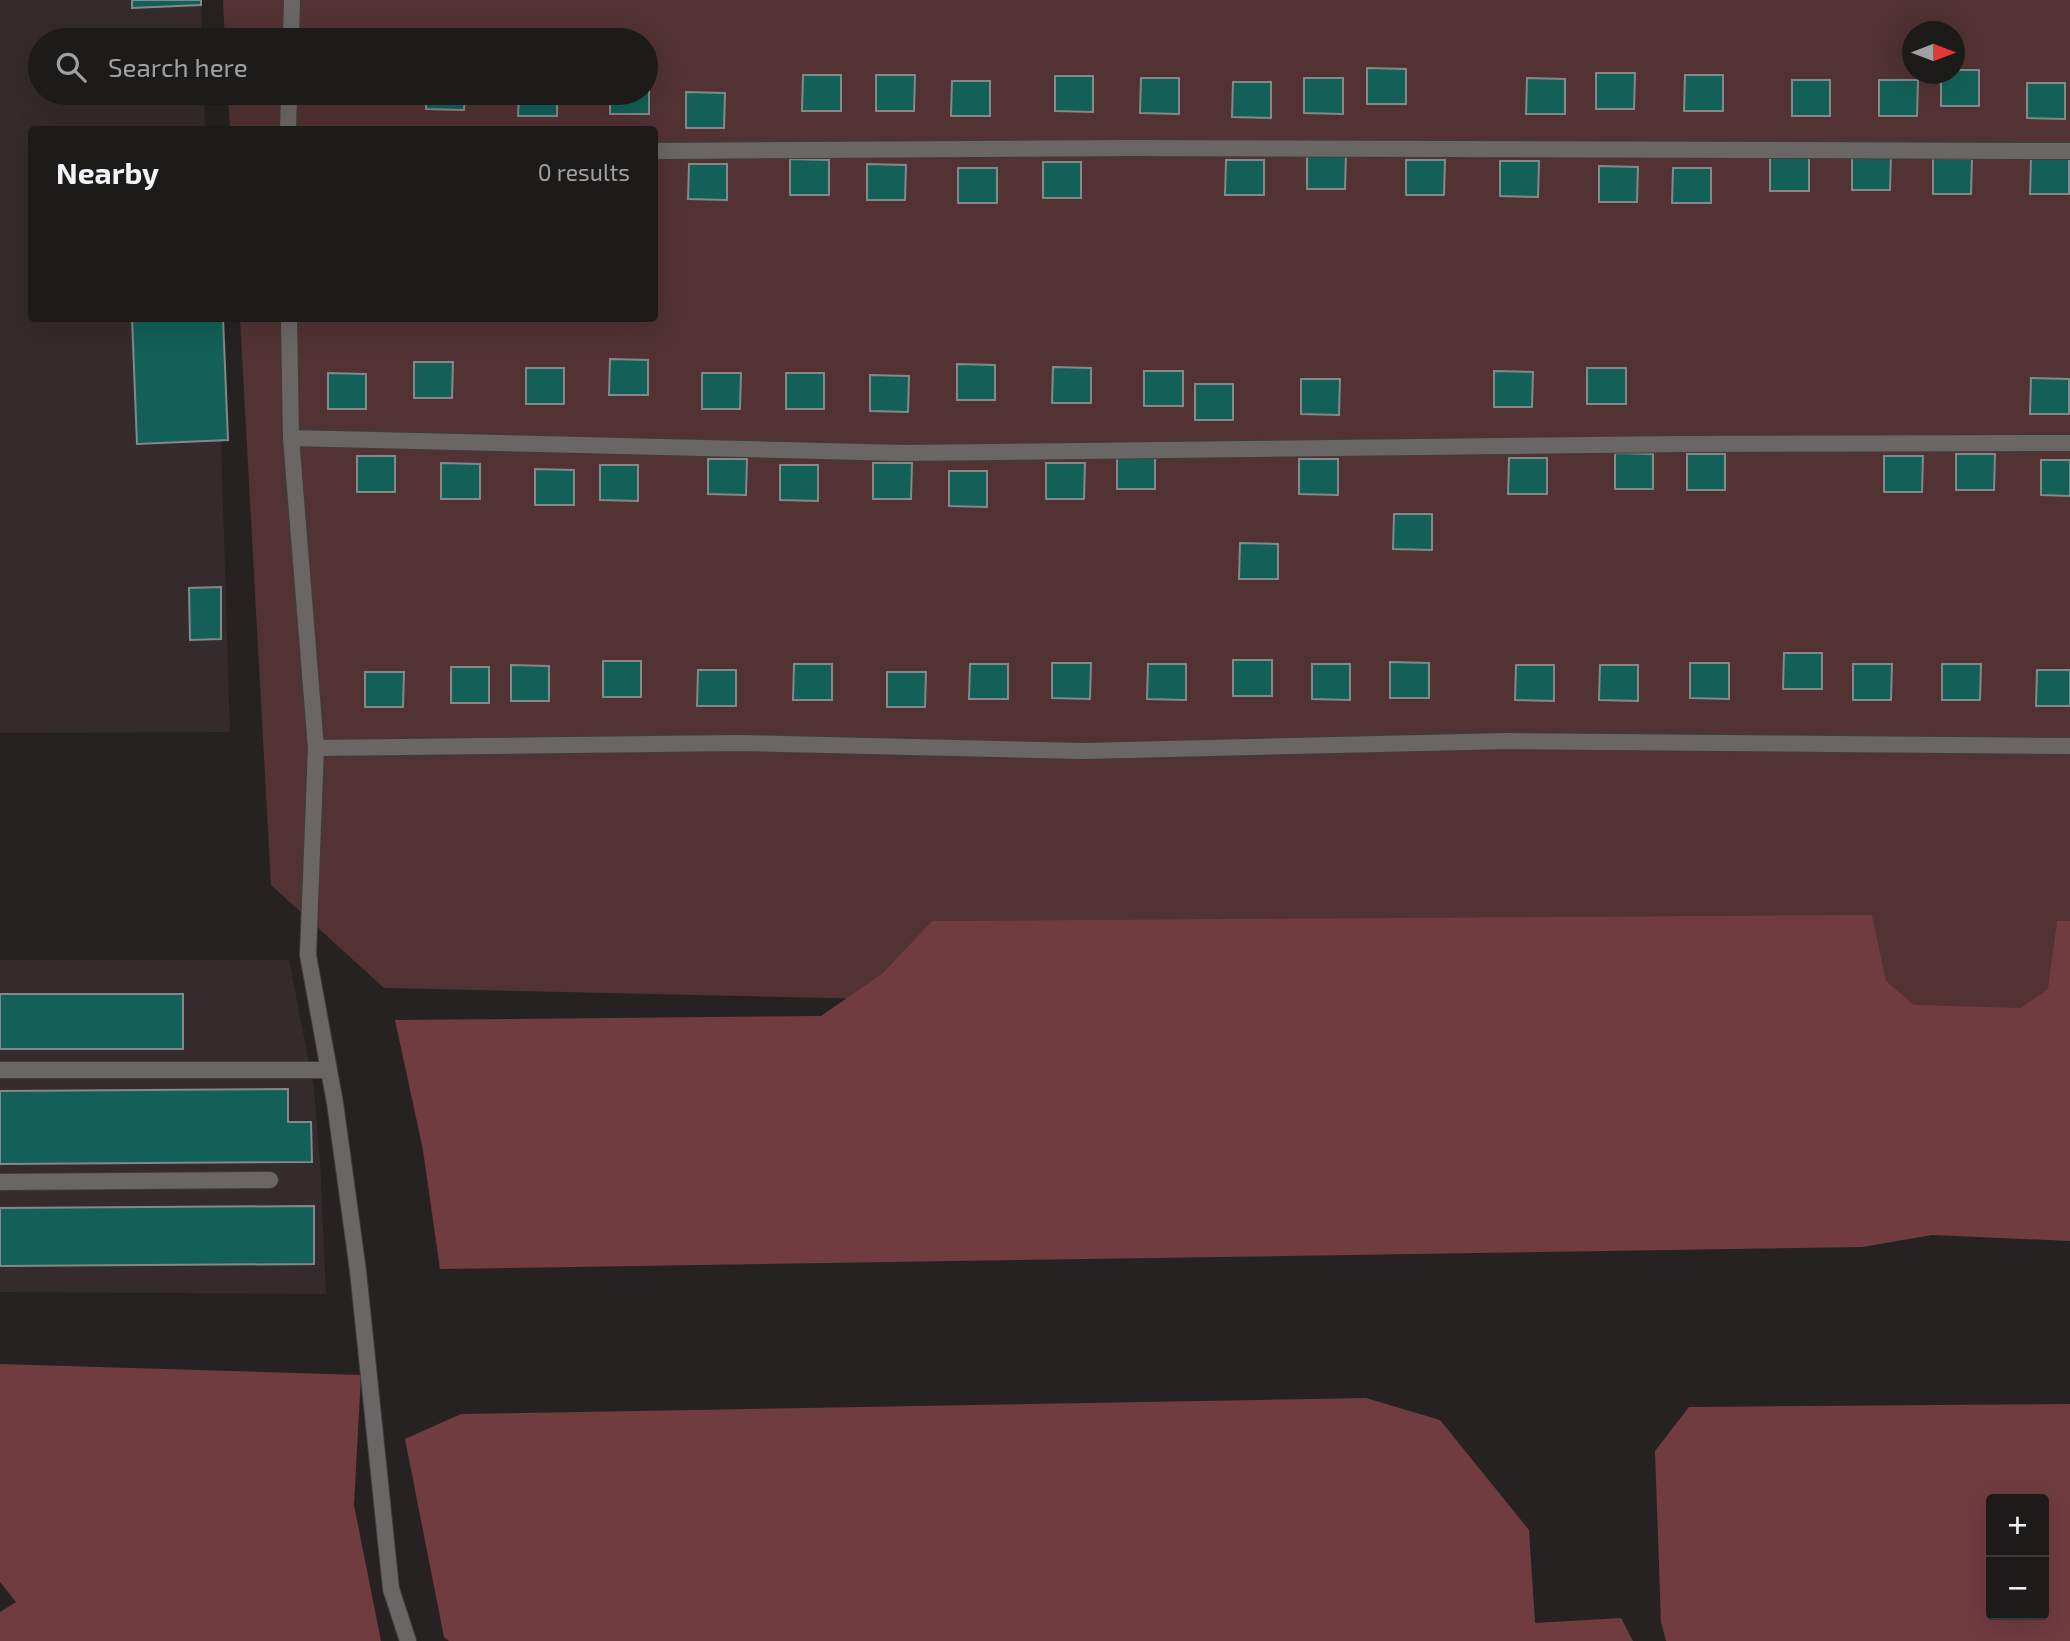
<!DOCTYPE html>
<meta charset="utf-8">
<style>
:root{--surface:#1d1a1a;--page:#2a2727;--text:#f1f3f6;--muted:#a0a1a2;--line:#3b3839}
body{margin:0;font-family:"Exo 2",sans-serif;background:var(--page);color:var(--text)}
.controls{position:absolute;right:21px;bottom:21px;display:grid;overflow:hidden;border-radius:7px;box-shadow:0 7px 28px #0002}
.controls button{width:63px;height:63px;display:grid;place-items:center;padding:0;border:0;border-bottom:2px solid var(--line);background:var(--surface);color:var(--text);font:35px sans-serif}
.compass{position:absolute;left:1902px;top:21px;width:63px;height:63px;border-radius:50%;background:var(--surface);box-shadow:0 7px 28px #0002;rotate:90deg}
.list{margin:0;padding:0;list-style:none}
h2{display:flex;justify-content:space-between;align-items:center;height:91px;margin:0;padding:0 28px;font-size:30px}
h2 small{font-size:23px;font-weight:400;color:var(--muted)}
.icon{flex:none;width:38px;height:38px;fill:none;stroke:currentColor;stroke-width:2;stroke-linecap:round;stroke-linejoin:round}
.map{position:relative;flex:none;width:2070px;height:1641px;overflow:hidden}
.search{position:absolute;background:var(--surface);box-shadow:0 7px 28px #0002;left:28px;top:28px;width:630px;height:77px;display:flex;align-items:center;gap:18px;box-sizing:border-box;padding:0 24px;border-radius:38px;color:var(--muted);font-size:26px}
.panel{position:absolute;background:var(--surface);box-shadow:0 7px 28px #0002;left:28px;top:126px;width:630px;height:196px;border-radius:7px}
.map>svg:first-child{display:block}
.built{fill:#352b2c}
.green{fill:#523233;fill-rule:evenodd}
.forest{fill:#703c40;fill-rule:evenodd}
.building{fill:#126058;stroke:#838988;stroke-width:2}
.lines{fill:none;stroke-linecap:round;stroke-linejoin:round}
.lane-casing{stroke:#403d3d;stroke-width:18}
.lane{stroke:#6b6666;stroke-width:16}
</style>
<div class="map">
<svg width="2070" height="1641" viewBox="0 0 2070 1641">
<rect width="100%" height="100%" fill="#272222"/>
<!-- built -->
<path class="built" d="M 0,0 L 201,0 L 202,40 L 40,40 L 40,93 L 204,93 L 205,129 L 32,130 L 32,318 L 223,319 L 228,440 L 221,441 L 230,732 L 0,733 Z
M 0,960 L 289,960 L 314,1089 L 320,1162 L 326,1294 L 0,1292 Z"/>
<!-- green -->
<path class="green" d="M 223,0 L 2070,0 L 2070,1026 L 384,988 L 271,885 L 240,319 L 654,318 L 654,130 L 230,129 L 228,93 L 646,93 L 646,40 L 225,40 ZM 1912,32 L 1954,32 L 1954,74 L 1912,74 Z"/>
<!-- forest -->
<path class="forest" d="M 1872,915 L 1886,981 L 1914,1005 L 2021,1008 L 2048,989 L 2057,921 L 2070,921 L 2070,1241 L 1932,1235 L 1862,1247 L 440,1269 L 423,1150 L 395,1020 L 821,1016 L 883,973 L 932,921 Z
M 0,1364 L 361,1375 L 354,1505 L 381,1641 L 0,1641 L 0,1612 L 16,1602 L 0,1582 Z
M 1366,1398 L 1440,1420 L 1529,1530 L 1535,1623 L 1621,1618 L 1633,1641 L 449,1641 L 444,1637 L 405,1439 L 461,1414 Z
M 2070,1404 L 2070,1641 L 1666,1641 L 1661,1622 L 1655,1451 L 1689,1407 ZM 1991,1499 L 2044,1499 L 2044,1615 L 1991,1615 Z"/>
<!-- building -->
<path class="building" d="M 132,0 L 201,0 L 201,5 L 132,8 Z
M 1367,68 L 1406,69 L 1406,104 L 1367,104 Z
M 1954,70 L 1979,70 L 1979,106 L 1941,106 L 1941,74 L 1954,74 Z
M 1596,73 L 1635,73 L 1634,109 L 1596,109 Z
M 803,75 L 841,75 L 841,111 L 802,111 Z
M 876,75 L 915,75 L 914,111 L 876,111 Z
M 1685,75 L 1723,75 L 1723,111 L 1684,111 Z
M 1055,76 L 1093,76 L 1093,112 L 1055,111 Z
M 1141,78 L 1179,78 L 1179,114 L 1140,113 Z
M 1304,78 L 1343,78 L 1343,114 L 1304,113 Z
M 1527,78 L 1565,79 L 1565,114 L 1526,114 Z
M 646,79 L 649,79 L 649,114 L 610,114 L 610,93 L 646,93 Z
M 1792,80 L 1830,80 L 1830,116 L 1792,116 Z
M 1879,80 L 1918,80 L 1917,116 L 1879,116 Z
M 952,81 L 990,81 L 990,116 L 951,116 Z
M 1233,82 L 1271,82 L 1271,118 L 1232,117 Z
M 2027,83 L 2065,83 L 2065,119 L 2027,118 Z
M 686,92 L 725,93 L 724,128 L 686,128 Z
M 331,93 L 370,93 L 370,104 L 331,103 Z
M 426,93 L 465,93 L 464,110 L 426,109 Z
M 519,93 L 557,93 L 557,116 L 518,116 Z
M 1307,153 L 1346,153 L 1345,189 L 1307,189 Z
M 1852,154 L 1891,154 L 1890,190 L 1852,190 Z
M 1770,155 L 1809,155 L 1809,191 L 1770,191 Z
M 1933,158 L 1972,159 L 1971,194 L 1933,194 Z
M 2031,158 L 2069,158 L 2069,194 L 2030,194 Z
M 790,159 L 829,160 L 829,195 L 790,195 Z
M 1226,160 L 1264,160 L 1264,195 L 1225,195 Z
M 1406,160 L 1445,160 L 1444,195 L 1406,195 Z
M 1500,161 L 1539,161 L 1538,197 L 1500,196 Z
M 1043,162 L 1081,162 L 1081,198 L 1043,198 Z
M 689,164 L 727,164 L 727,200 L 688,199 Z
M 867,164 L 906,165 L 905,200 L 867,200 Z
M 1599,166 L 1638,167 L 1637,202 L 1599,202 Z
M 958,168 L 997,168 L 997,203 L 958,203 Z
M 1673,168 L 1711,168 L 1711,203 L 1672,203 Z
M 132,318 L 223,318 L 228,440 L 137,444 Z
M 610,359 L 648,360 L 648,395 L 609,395 Z
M 414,362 L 453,362 L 452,398 L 414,398 Z
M 957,364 L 995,365 L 995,400 L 957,400 Z
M 1053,367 L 1091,368 L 1091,403 L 1052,403 Z
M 526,368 L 564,368 L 564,404 L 526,404 Z
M 1587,368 L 1626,368 L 1626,404 L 1587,404 Z
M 1144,371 L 1183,371 L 1183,406 L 1144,406 Z
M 1494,371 L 1533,372 L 1532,407 L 1494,407 Z
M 328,373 L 366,374 L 366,409 L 328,409 Z
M 702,373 L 741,373 L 740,409 L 702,409 Z
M 786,373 L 824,373 L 824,409 L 786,409 Z
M 870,375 L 909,376 L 908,412 L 870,411 Z
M 2031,378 L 2069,379 L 2069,414 L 2030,414 Z
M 1301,379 L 1340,379 L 1339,415 L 1301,414 Z
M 1195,384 L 1233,384 L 1233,420 L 1195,420 Z
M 1117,453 L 1155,454 L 1155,489 L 1117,489 Z
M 1615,453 L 1653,454 L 1653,489 L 1615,489 Z
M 1687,454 L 1725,454 L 1725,490 L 1687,490 Z
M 1956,454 L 1995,454 L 1994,490 L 1956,490 Z
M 357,456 L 395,456 L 395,492 L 357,492 Z
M 1884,456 L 1923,456 L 1922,492 L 1884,492 Z
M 1509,458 L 1547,458 L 1547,494 L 1508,494 Z
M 708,459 L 747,459 L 746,495 L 708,494 Z
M 1299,459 L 1338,459 L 1338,495 L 1299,494 Z
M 2041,460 L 2070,460 L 2070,496 L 2041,495 Z
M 441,463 L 480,464 L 480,499 L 441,499 Z
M 873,463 L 912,463 L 911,499 L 873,499 Z
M 1046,463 L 1085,463 L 1084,499 L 1046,499 Z
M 600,465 L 638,465 L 638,501 L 600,500 Z
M 780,465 L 818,465 L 818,501 L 780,500 Z
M 535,469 L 574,470 L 574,505 L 535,505 Z
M 949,471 L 987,471 L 987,507 L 949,506 Z
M 1394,514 L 1432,514 L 1432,550 L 1393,549 Z
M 1240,543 L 1278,544 L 1278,579 L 1239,579 Z
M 221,587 L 221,639 L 190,640 L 189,588 Z
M 1784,653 L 1822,653 L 1822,689 L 1783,689 Z
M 1233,660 L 1272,660 L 1272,696 L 1233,696 Z
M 603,661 L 641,661 L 641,697 L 603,697 Z
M 1390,662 L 1429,663 L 1429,698 L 1390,698 Z
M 1052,663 L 1091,663 L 1090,699 L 1052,698 Z
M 1690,663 L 1729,663 L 1729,699 L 1690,698 Z
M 794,664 L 832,664 L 832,700 L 793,700 Z
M 970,664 L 1008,664 L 1008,699 L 969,699 Z
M 1148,664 L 1186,664 L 1186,700 L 1147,699 Z
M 1312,664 L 1350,664 L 1350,700 L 1312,699 Z
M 1853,664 L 1892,664 L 1891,700 L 1853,700 Z
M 1942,664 L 1981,664 L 1980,700 L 1942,700 Z
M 511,665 L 549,666 L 549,701 L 511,701 Z
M 1516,665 L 1554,665 L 1554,701 L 1515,700 Z
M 1600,665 L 1638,665 L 1638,701 L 1599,700 Z
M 451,667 L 489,667 L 489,703 L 451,703 Z
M 698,670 L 736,670 L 736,706 L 697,706 Z
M 2037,670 L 2070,670 L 2070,706 L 2036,706 Z
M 365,672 L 404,672 L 403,707 L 365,707 Z
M 887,672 L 926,672 L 925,707 L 887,707 Z
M 0,994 L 183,994 L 183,1049 L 0,1049 Z
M 288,1089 L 288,1122 L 311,1122 L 312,1162 L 0,1164 L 0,1091 Z
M 314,1206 L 314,1264 L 0,1266 L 0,1208 Z"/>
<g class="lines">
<defs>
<path id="lane" d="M 291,40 L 292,0
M 288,130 L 289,93
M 654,151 L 1130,148 L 2070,151
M 289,318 L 291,438 L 316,748 L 308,955 L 335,1103 L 358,1271 L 391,1589 L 408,1641
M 291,438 L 903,453 L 1682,444 L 2070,443
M 316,748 L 737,743 L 1084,751 L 1508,741 L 2070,746
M 0,1070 L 329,1070
M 0,1182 L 270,1180"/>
</defs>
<!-- lane casing -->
<use href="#lane" class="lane-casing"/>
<!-- lane -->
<use href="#lane" class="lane"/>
</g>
</svg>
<div class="controls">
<button>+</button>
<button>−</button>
</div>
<svg class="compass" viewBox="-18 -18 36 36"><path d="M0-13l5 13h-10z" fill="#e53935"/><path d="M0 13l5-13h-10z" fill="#a0a1a2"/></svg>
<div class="search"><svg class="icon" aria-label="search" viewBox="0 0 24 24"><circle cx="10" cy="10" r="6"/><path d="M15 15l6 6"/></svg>Search here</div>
<section class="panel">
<h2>Nearby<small>0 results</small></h2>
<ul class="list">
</ul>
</section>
</div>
